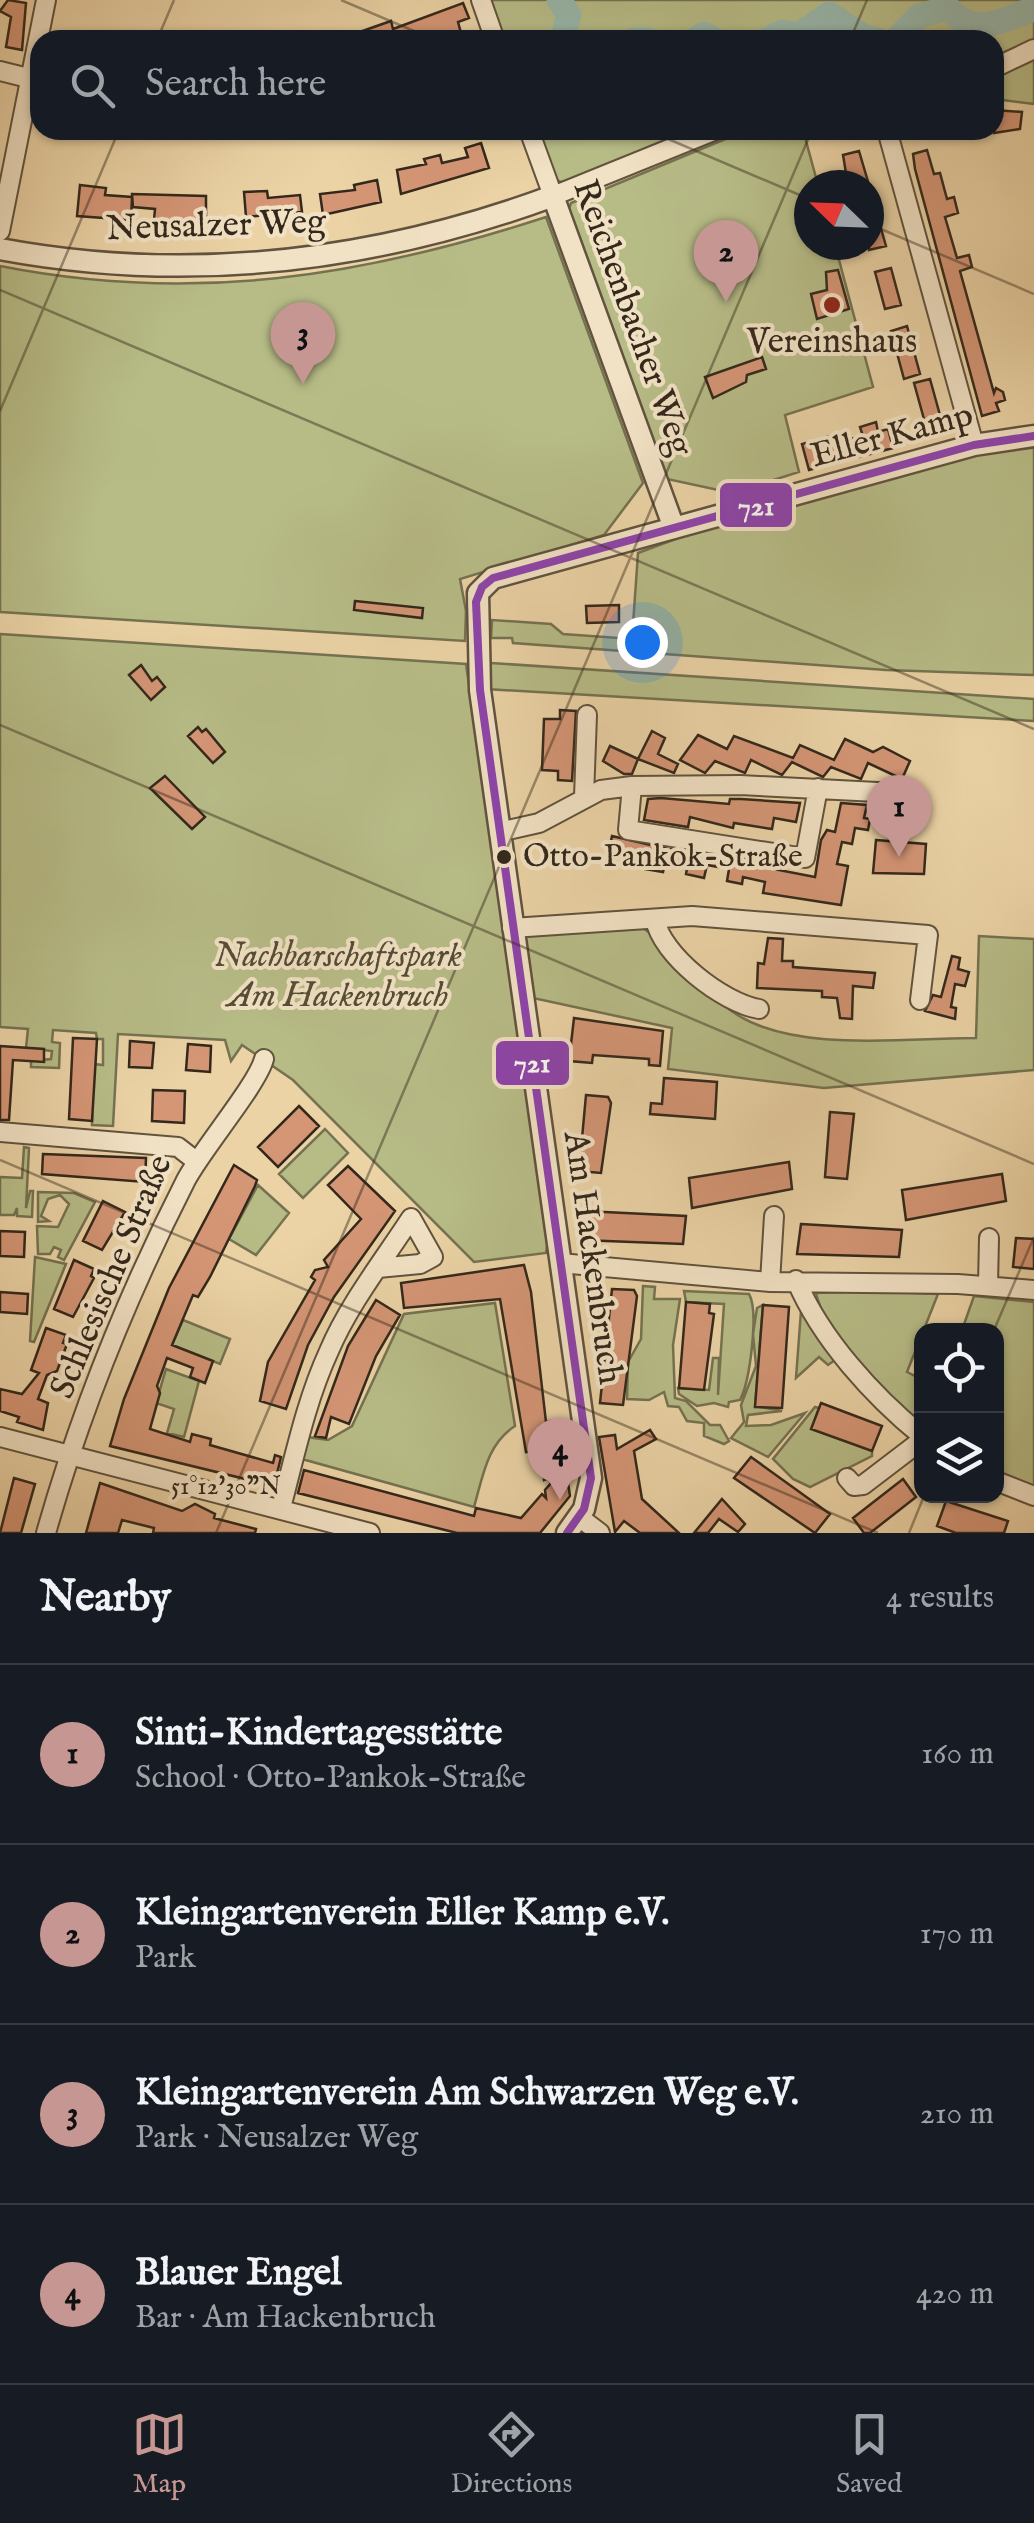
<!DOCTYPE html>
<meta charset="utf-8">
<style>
:root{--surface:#171b24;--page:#20242c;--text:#f1f3f6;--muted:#9ea1a6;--line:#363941;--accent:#c59692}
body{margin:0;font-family:"IM FELL English",serif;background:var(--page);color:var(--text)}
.controls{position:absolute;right:30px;bottom:30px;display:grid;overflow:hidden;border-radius:20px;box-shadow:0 2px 8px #0004}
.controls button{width:90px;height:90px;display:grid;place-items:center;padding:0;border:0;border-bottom:2px solid var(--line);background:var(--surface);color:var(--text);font:50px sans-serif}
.compass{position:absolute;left:794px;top:170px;width:90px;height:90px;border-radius:50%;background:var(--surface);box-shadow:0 2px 8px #0004;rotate:293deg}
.you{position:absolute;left:642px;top:642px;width:35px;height:35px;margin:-25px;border:8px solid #fff;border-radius:50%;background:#1a73e8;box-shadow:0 0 0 15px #1a73e833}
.badge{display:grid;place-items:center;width:65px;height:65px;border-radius:50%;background:var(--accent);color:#111;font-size:32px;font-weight:700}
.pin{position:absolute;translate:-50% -82px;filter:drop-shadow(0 2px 5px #0008)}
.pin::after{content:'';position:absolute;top:52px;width:35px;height:30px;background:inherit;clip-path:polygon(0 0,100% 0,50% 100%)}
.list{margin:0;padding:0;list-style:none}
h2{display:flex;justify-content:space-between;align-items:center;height:130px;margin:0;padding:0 40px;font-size:42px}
h2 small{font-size:32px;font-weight:400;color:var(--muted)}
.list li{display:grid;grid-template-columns:65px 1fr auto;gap:30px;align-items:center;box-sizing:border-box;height:180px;padding:0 40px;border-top:2px solid var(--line)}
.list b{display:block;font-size:38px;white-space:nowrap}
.list p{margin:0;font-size:32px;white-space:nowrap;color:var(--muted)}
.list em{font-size:32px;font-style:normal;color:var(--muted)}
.icon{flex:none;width:55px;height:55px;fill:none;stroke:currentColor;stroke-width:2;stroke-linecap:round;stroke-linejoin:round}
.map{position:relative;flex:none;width:1034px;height:1533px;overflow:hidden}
.search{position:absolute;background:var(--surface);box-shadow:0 2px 8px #0004;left:30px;right:30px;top:30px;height:110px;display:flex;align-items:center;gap:25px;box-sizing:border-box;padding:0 35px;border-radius:30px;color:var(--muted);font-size:38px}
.sheet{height:850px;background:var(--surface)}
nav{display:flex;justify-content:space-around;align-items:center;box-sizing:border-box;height:140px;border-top:2px solid var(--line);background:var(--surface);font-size:28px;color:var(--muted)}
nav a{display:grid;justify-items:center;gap:5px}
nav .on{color:var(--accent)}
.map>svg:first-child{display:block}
.green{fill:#b7bc87;stroke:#757251;stroke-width:2.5}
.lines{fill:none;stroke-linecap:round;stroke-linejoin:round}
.river{stroke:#98b7aa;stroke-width:25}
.building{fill:#d59676;stroke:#33281b;stroke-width:2.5}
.minor-casing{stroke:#61533e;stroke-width:22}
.tertiary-casing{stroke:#61533e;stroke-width:25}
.minor{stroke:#f2e2c5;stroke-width:18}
.tertiary{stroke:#f2e2c5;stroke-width:20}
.bus-1-casing{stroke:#f2e2c5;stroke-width:15}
.bus-1{stroke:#8e44ad;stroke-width:8}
.ticks{fill:none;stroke:#33281b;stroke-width:2.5;stroke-opacity:0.45}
.poi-dot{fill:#8f2418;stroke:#f2e2c5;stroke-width:4}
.bus-dot{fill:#33281b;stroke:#f2e2c5;stroke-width:4}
.labels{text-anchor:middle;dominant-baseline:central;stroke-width:8;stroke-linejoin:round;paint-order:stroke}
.bus-label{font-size:32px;fill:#33281b;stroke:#f2e2c5;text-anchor:start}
.street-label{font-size:35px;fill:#33281b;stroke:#f2e2c5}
.poi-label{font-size:35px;fill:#33281b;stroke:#f2e2c5}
.park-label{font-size:35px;font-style:italic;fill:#544d36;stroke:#f2e2c5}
.ticks-label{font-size:25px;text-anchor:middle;fill:#33281b;stroke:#f2e2c5;stroke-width:8;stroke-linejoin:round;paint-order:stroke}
.line-badge{stroke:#f2e2c5;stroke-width:4}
.badge-label{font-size:28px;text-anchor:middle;font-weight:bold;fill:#fff}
</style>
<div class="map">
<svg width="1034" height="1533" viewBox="0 0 1034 1533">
<rect width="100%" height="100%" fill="#ebd3a6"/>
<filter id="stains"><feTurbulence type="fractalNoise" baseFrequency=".002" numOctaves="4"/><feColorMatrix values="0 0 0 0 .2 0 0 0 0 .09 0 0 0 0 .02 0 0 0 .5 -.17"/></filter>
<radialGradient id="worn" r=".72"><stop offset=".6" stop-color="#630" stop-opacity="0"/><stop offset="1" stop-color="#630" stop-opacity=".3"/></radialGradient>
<!-- green -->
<path class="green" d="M 487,0 L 1034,0 L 1034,39 L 994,57 L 994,40 L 502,40 Z
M 1034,60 L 1034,104 L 994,99 L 994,78 Z
M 535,130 L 688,130 L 566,184 L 553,179 Z
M 747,130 L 803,130 L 818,185 L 809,185 L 809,245 L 835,245 L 873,387 L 785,415 L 799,472 L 732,493 L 667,479 L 567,214 L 571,203 Z
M 546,217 L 643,483 L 604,535 L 460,579 L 466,611 L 465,641 L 0,612 L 0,266 C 192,304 362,277 546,217 Z
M 1034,445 L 1034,675 L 886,670 L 513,643 L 512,638 L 491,638 L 492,620 L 551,624 L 563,634 L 632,639 L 638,553 L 697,531 L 979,454 Z
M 0,634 L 466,664 L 548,1240 L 546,1253 L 474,1262 L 293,1080 L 242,1045 L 231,1061 L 225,1040 L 118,1034 L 113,1126 L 92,1125 L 93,1064 L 103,1065 L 103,1039 L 97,1039 L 96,1033 L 53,1030 L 52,1042 L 60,1043 L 59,1068 L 31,1067 L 31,1061 L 51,1059 L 52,1051 L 26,1048 L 28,1029 L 0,1027 Z
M 491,663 L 1034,699 L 1034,721 L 486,689 Z
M 634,922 C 675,947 699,991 736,1014 C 796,1053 905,1038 976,1038 L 979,936 L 1034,939 L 1034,1070 L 824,1088 L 668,1069 L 672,1028 L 533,998 L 522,928 Z
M 325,1129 L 348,1153 L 303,1198 L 279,1174 Z
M 24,1147 L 29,1148 L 26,1208 L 30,1191 L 33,1191 L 32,1217 L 17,1216 L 17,1208 L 14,1215 L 0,1215 L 0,1177 L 22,1178 Z
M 258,1185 L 289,1213 L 256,1255 L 229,1239 Z
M 38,1192 L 74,1193 L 95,1202 L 64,1260 L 58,1257 L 61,1250 L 54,1247 L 50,1254 L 38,1254 L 37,1226 L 58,1227 L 69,1204 L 60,1195 L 48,1199 L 41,1216 L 49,1221 L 38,1222 Z
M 35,1257 L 66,1264 L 34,1342 L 30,1341 Z
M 643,1286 L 655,1287 L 654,1299 L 680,1299 L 673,1345 L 675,1398 L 686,1401 L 710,1425 L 720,1425 L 729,1441 L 724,1444 L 704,1436 L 704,1423 L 687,1421 L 679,1407 L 668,1406 L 664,1392 L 649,1400 L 627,1399 L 628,1362 L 641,1339 Z
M 684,1291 L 749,1294 C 759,1311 750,1381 740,1400 L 729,1402 L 728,1407 L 714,1403 L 697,1406 L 679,1394 L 678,1388 L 709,1390 L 713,1358 L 719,1358 L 718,1395 L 724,1304 L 686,1302 Z
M 873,1291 L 938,1294 L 907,1372 L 921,1379 L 921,1430 C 889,1395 826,1339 816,1293 Z
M 974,1296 L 1034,1302 L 1034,1488 L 997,1473 L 996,1330 L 962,1330 Z
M 495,1303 L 515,1426 C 487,1444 483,1476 474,1507 L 302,1459 L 307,1437 L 328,1440 L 352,1426 L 404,1314 Z
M 763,1305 L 755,1406 L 782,1411 L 748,1415 L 746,1426 L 771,1425 L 805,1413 L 768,1457 L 731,1438 L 744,1422 L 741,1405 L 756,1366 L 753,1334 L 757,1308 Z
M 801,1311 L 835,1360 L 828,1365 L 819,1357 L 796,1378 Z
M 183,1320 L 230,1339 L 220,1364 L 172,1345 Z
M 166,1369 L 199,1381 L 184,1437 L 167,1433 L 174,1409 L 156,1403 Z
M 815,1407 L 819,1408 L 812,1429 L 872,1451 L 872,1456 L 810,1487 L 793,1479 L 773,1459 Z"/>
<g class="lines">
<!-- river -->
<path class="river" d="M 559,0 L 569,15 L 562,40
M 634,40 L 648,40
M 695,40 L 704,34 L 715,40
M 767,40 L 782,32 L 799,35 L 829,14 L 863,36 L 877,40
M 896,40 L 919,16 L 948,8 C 977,40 1001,19 1034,9"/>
</g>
<!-- building -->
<path class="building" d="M 8,0 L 26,3 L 22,50 L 6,47 L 11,17 L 0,11 Z
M 463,3 L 469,18 L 458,22 L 461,33 L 438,40 L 337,40 L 391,21 L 393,29 Z
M 994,110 L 1022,112 L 1020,129 L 994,133 Z
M 481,143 L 489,168 L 401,194 L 397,170 L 426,164 L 424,159 L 440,155 L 442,163 L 468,157 L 465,148 Z
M 927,150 L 934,174 L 940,173 L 947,199 L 954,197 L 958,213 L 945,217 L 957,258 L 969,255 L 972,267 L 960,271 L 994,393 L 996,388 L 1003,392 L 1005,400 L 996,403 L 999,411 L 982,416 L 915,169 L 913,154 Z
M 859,151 L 869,185 L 848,185 L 843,155 Z
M 377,180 L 381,202 L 323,215 L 320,194 L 355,190 L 354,185 Z
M 80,185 L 106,188 L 105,195 L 132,197 L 131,220 L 77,216 Z
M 267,191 L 268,198 L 300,195 L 302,212 L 246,217 L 244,192 Z
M 132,194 L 206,196 L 206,221 L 154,220 L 155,209 L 133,207 Z
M 872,197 L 886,246 L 869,250 L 869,198 Z
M 891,268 L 901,305 L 885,309 L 875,272 Z
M 838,270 L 849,309 L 817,319 L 811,294 L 827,290 L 826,272 Z
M 907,326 L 920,374 L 904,379 L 891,331 Z
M 762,357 L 766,369 L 747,375 L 746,382 L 713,398 L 705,377 Z
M 930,379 L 943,426 L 927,430 L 914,383 Z
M 876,422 L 878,432 L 888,429 L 893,448 L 809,470 L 802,444 L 833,435 L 835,443 L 863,436 L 860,427 Z
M 355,601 L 423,608 L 422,618 L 354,610 Z
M 619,605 L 619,622 L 587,623 L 586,606 Z
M 141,665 L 152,681 L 157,677 L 165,687 L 151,700 L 129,675 Z
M 560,710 L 576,711 L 572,781 L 558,780 L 558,771 L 542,770 L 544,719 L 560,719 Z
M 198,727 L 202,732 L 206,729 L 225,752 L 213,763 L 188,736 Z
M 652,731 L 665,738 L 658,754 L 678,764 L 674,773 L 638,759 Z
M 698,735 L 727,749 L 734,736 L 793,758 L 800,745 L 834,760 L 845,739 L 873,752 L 883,747 L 910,761 L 902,779 L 868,763 L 861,779 L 831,767 L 823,777 L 792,762 L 782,775 L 751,760 L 745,773 L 715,761 L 705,773 L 680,760 Z
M 610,746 L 638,759 L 632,774 L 624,774 L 603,761 Z
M 165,776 L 205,817 L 192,829 L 150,788 Z
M 661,798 L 729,804 L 730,799 L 741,799 L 800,803 L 796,822 L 774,818 L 772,829 L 734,823 L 733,828 L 690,817 L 688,827 L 644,820 L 648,799 Z
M 841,803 L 867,805 L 864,818 L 870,819 L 868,830 L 855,828 L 852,844 L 842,842 L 837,864 L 848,866 L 841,905 L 763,893 L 765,882 L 743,877 L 742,884 L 727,881 L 729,869 L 707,865 L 704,878 L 686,874 L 688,863 L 669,860 L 671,849 L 815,877 L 821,840 L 827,830 L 835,832 Z
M 612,836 L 668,849 L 663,872 L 645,869 L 648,857 L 608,855 Z
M 876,840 L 926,844 L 924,874 L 873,873 Z
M 768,938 L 783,939 L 782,961 L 793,961 L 793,967 L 875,973 L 873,988 L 853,986 L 852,1019 L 840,1018 L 837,998 L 822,997 L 822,991 L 757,988 L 758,963 L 764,964 Z
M 952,956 L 960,958 L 958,969 L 969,972 L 965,986 L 955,984 L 951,1007 L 956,1008 L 955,1019 L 925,1011 L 933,995 L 941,997 Z
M 574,1018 L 663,1031 L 660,1066 L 649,1065 L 649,1059 L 593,1055 L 592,1063 L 569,1061 Z
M 73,1038 L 97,1039 L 92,1121 L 69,1119 Z
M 130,1041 L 154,1043 L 152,1068 L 129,1067 Z
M 188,1044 L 211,1046 L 210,1072 L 186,1070 Z
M 0,1046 L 44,1049 L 44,1062 L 13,1060 L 9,1120 L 0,1120 Z
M 664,1078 L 717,1082 L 715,1119 L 650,1114 L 651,1103 L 662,1104 Z
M 153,1090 L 185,1091 L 184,1123 L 152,1121 Z
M 586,1095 L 608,1097 L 611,1103 L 601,1173 L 579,1171 Z
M 299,1106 L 319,1126 L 278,1167 L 258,1147 Z
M 830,1112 L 854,1114 L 847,1179 L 825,1177 Z
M 43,1154 L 146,1158 L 145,1182 L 42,1174 Z
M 789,1162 L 792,1189 L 692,1208 L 689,1178 Z
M 234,1165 L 257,1180 L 255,1186 L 210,1277 L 198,1297 L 193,1295 L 172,1345 L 213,1361 L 205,1383 L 190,1377 L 193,1368 L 167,1358 L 157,1386 L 160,1393 L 150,1429 L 190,1442 L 192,1434 L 211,1439 L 210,1445 L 273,1463 L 275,1455 L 281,1457 L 274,1486 L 110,1446 L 124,1399 L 169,1288 Z
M 348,1166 L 395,1211 L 334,1297 L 308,1345 L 286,1409 L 260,1401 L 268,1362 L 315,1280 L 311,1277 L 315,1270 L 328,1267 L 324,1260 L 361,1219 L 328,1185 Z
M 1002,1174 L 1006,1201 L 906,1220 L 902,1190 Z
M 103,1201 L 125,1212 L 102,1250 L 83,1241 Z
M 584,1211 L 686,1216 L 683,1244 L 581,1240 Z
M 801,1224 L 902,1230 L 899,1257 L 797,1254 Z
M 0,1231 L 25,1232 L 24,1257 L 0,1256 Z
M 1016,1238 L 1034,1239 L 1034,1269 L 1013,1267 Z
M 74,1260 L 94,1269 L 91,1276 L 94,1278 L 73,1317 L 54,1309 Z
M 524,1265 L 531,1292 L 546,1422 L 550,1421 L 554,1458 L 564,1457 L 570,1496 L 540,1533 L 457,1533 L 298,1493 L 304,1470 L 474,1516 L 476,1508 L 521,1518 L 542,1494 L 546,1498 L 545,1490 L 559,1474 L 544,1480 L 541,1450 L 526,1452 L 500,1299 L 404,1308 L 401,1283 Z
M 612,1289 L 634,1290 L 637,1296 L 623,1405 L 600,1403 Z
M 0,1292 L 28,1294 L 27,1314 L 0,1312 Z
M 376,1300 L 400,1315 L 376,1356 L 349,1424 L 331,1417 L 326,1438 L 315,1436 L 348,1346 Z
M 686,1302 L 710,1304 L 709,1313 L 714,1314 L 704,1390 L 679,1388 Z
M 763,1305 L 789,1307 L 782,1408 L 755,1407 Z
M 46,1328 L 66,1335 L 63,1343 L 67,1344 L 57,1371 L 47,1375 L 38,1399 L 48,1403 L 43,1430 L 17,1422 L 19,1417 L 0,1411 L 0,1389 L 22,1394 L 39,1373 L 31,1370 Z
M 821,1403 L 882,1426 L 872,1451 L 811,1429 Z
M 650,1430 L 656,1439 L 634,1451 L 642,1499 L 679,1533 L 640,1533 L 624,1521 L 615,1532 L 599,1437 L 615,1435 L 617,1449 Z
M 751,1457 L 830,1514 L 815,1533 L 734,1478 Z
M 14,1478 L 35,1484 L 21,1533 L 0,1533 Z
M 903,1479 L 916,1497 L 870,1533 L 864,1533 L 853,1518 Z
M 100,1483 L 182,1511 L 195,1504 L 215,1514 L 214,1518 L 256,1529 L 255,1533 L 153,1533 L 154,1528 L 122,1520 L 118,1533 L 86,1533 Z
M 722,1499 L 745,1524 L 738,1532 L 719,1519 L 708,1533 L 694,1533 Z
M 946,1501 L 1008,1521 L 1004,1533 L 956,1533 L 937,1526 Z"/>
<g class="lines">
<defs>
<path id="minor" d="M 481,0 L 495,40
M 994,68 L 1034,49
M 0,71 L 40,81
M 529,130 L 553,196 L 716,130
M 887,130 L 974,445
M 0,231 L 46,0
M 632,786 L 628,830 L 805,858 L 818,788
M 584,797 L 587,715
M 499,832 L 539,823 L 601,790 L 632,786 L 740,785 L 877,792 L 901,795 L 910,810
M 655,919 C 661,955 723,1003 759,1009
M 512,928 L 692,916 L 928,935 L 920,1000
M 0,1132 L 178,1147 L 196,1161
M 560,1263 L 770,1282 L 958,1284 L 1034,1290
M 796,1280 C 821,1339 873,1396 922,1436
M 770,1282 L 774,1216
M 988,1285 L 989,1238
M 0,1437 L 370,1533
M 847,1478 L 854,1486 L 863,1485 L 922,1440
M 996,1481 L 1034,1496
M 281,1508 C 295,1455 306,1401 329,1351 C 349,1304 383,1261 411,1218 L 433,1257 L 420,1264 L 378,1268
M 579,1517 L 600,1533
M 46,1533 C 80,1413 129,1292 186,1180 C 203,1148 257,1085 264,1059"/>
<path id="tertiary" d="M 0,249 C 188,284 374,262 553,196 L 674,528
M 567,1533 L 584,1509 L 591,1478 L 480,690 L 478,593 L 493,578 L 974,445 L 1034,436"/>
</defs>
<!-- minor casing -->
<use href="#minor" class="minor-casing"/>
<!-- tertiary casing -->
<use href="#tertiary" class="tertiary-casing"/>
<!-- minor -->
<use href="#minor" class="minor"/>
<!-- tertiary -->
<use href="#tertiary" class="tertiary"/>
<defs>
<path id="bus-1" d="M 482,587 L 476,602 L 480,690 L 591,1478 L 584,1509 L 567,1533
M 482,587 L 493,578 L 974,445 L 1034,436"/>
</defs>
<!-- bus-1 casing -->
<use href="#bus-1" class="bus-1-casing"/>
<!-- bus-1 -->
<use href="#bus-1" class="bus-1"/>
</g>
<!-- ticks -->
<path class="ticks" d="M 341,0 L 435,40M 157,40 L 174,0M 850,40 L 867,0M 647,130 L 809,199M 869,224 L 1034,294M 0,290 L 1034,729M 0,411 L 119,130M 0,725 L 1034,1164M 0,1160 L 878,1533M 994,1330 L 1034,1237M 216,1533 L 812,130M 909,1533 L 924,1496"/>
<!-- markers -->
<circle class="poi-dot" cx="832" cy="305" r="10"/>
<circle class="bus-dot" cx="504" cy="857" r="9"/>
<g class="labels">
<!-- bus labels -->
<g class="bus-label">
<text x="523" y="857">Otto-Pankok-Straße</text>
</g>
<!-- street labels -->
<g class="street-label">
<text transform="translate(216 226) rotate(-2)">Neusalzer Weg</text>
<text transform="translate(632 318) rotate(70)">Reichenbacher Weg</text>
<text transform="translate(892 436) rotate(-15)">Eller Kamp</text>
<text transform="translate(592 1258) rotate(82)">Am Hackenbruch</text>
<text transform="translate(112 1277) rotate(-67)">Schlesische Straße</text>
</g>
<!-- poi labels -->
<g class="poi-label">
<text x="832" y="342">Vereinshaus</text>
</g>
<!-- park labels -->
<g class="park-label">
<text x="338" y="956">Nachbarschaftspark<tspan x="338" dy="40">Am Hackenbruch</tspan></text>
</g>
</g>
<g class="ticks-label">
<text x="226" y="1494">51°12'30"N</text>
</g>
<g class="line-badge">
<rect x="718" y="481" width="76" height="48" rx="10" fill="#8e44ad"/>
<rect x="494" y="1039" width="77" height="48" rx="10" fill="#8e44ad"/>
</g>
<g class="badge-label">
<text x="756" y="515">721</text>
<text x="532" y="1072">721</text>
</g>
<rect width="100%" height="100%" filter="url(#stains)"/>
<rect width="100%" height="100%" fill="url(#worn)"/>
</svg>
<div class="controls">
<button><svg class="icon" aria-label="locate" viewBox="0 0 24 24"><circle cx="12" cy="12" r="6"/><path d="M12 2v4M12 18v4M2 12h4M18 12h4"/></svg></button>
<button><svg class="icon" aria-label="layers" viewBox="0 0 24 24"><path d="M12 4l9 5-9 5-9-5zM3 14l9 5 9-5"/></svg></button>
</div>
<svg class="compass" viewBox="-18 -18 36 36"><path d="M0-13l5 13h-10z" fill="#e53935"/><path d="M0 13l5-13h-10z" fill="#9ea1a6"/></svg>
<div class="you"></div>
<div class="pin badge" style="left:899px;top:857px">1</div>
<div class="pin badge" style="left:726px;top:302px">2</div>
<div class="pin badge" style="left:303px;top:384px">3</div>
<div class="pin badge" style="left:560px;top:1500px">4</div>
<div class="search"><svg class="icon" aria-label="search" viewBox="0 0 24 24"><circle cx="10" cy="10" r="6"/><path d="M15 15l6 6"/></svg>Search here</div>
</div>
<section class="sheet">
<h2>Nearby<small>4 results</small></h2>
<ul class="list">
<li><span class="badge">1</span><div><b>Sinti-Kindertagesstätte</b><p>School · Otto-Pankok-Straße</p></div><em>160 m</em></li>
<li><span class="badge">2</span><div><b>Kleingartenverein Eller Kamp e.V.</b><p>Park</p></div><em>170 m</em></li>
<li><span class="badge">3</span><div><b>Kleingartenverein Am Schwarzen Weg e.V.</b><p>Park · Neusalzer Weg</p></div><em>210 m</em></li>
<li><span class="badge">4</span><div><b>Blauer Engel</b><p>Bar · Am Hackenbruch</p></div><em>420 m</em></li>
</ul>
</section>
<nav>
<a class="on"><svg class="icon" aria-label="map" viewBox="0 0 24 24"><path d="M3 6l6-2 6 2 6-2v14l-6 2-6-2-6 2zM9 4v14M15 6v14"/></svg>Map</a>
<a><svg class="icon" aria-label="directions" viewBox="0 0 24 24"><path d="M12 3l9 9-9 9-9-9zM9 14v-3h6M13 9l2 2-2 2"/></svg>Directions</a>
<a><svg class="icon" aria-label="saved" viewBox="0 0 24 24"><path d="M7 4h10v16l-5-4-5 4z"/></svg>Saved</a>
</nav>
